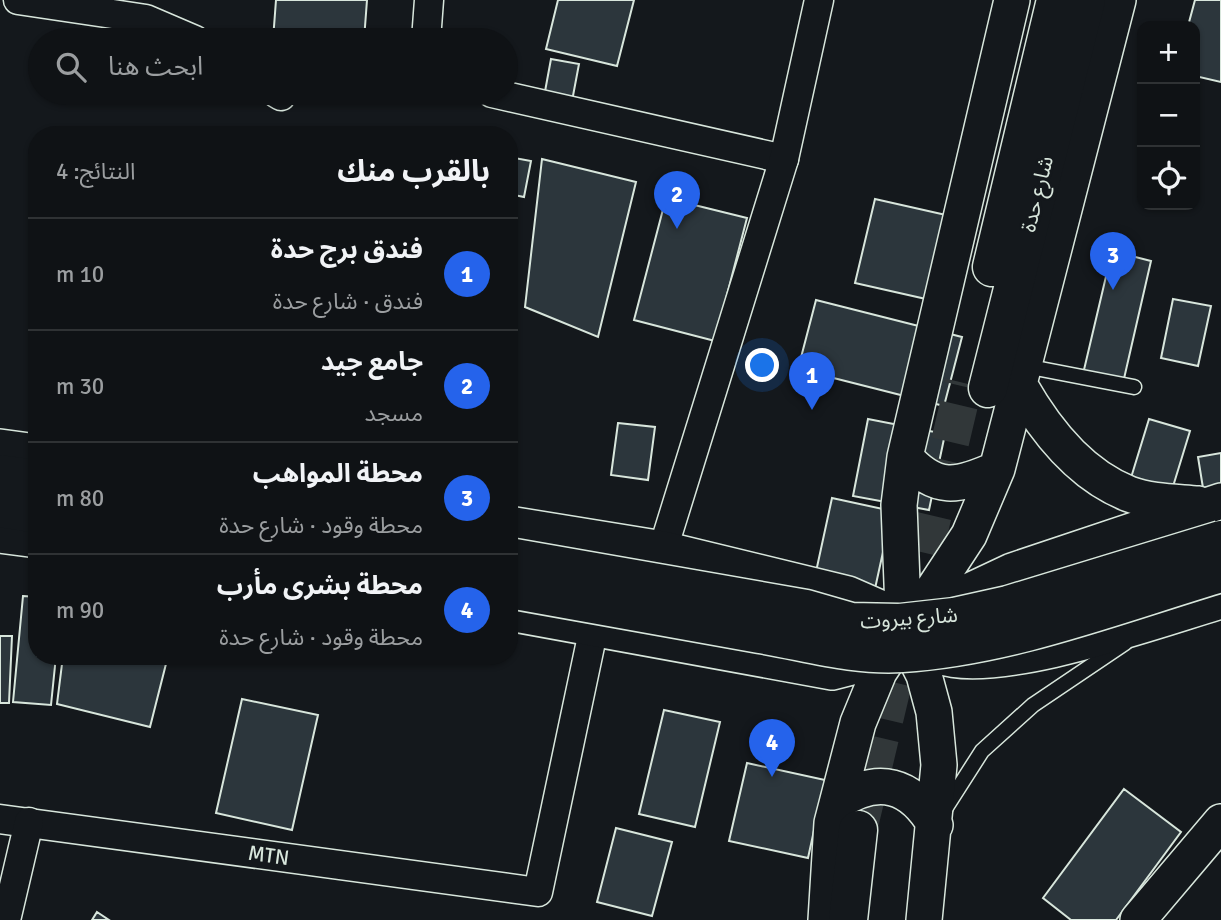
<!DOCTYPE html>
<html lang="ar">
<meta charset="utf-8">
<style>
:root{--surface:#0f1215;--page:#181b1e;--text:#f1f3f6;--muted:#9b9ea0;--line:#2f3234;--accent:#2563eb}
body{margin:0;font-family:Signika,"Noto Sans Arabic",sans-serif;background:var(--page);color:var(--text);direction:rtl}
.controls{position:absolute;right:21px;top:21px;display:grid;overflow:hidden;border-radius:14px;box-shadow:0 2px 5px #0004}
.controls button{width:63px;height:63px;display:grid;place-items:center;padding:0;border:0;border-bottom:2px solid var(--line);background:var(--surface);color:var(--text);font:35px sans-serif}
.you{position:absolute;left:763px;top:366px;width:24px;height:24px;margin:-18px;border:5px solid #fff;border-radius:50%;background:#1a73e8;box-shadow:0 0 0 10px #1a73e833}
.badge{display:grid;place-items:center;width:46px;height:46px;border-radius:50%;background:var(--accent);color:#fff;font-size:23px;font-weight:700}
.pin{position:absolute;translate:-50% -58px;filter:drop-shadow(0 2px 4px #0008)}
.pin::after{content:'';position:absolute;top:37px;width:24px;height:21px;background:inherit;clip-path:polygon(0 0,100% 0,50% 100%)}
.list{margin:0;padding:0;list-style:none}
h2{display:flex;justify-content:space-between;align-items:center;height:91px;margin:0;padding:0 28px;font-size:30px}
h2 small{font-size:23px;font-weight:400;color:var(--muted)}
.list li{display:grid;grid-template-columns:46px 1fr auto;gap:21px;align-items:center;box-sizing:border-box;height:112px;padding:0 28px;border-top:2px solid var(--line)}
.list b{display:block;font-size:26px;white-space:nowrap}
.list p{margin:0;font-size:23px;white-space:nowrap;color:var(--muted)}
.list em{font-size:23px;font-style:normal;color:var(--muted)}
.icon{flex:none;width:38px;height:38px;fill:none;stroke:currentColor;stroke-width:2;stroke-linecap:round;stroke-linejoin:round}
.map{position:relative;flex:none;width:1221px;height:920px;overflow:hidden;direction:ltr}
.search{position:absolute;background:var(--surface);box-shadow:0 2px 5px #0004;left:28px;top:28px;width:490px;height:77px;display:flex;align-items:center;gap:18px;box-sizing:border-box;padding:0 24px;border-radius:38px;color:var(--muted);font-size:26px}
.panel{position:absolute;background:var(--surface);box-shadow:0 2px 5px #0004;left:28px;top:126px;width:490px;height:539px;border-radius:28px;direction:rtl}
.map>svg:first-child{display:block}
.building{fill:#2c363c;stroke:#d8e6dc;stroke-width:2}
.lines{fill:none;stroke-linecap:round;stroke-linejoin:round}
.primary-tunnel{stroke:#313739;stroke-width:38;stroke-dasharray:38 19;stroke-linecap:butt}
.service-casing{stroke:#d8e6dc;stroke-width:17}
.minor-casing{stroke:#d8e6dc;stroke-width:31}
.tertiary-casing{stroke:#d8e6dc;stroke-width:38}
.secondary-casing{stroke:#d8e6dc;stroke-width:41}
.primary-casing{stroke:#d8e6dc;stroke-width:41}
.service{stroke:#14181c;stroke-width:14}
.minor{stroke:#14181c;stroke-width:28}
.tertiary{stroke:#14181c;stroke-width:35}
.secondary{stroke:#14181c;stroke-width:38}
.primary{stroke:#14181c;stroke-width:38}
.secondary-bridge-casing{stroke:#d8e6dc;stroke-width:41;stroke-linecap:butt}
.secondary-bridge{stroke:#14181c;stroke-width:38}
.labels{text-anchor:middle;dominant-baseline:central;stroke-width:5;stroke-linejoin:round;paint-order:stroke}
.street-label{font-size:21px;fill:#d8e6dc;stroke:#14181c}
</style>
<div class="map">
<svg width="1221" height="920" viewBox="0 0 1221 920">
<rect width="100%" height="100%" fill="#14181c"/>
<!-- building -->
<path class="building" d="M 276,0 L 367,0 L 364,40 L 273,40 Z
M 558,0 L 634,0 L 617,66 L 546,49 Z
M 1195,0 L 1221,0 L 1221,82 L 1195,76 L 1195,26 L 1188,26 Z
M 551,59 L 579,64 L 569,117 L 541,113 Z
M 509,157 L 531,161 L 524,197 L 509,194 Z
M 542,159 L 636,182 L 598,337 L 525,307 Z
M 666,198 L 747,218 L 715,341 L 634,320 Z
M 875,199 L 977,222 L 957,306 L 855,283 Z
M 1112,251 L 1151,261 L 1123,383 L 1083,374 Z
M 1173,299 L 1211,306 L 1198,366 L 1161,358 Z
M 816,300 L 962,337 L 944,406 L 798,369 Z
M 868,419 L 945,434 L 929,510 L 853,496 Z
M 1149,419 L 1190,431 L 1171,493 L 1130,481 Z
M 618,423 L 655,427 L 648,480 L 611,475 Z
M 1221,453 L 1221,485 L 1203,488 L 1198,457 Z
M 832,498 L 892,511 L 869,616 L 809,604 Z
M 23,596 L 37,597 L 37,656 L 56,656 L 51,705 L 13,702 Z
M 0,636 L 12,636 L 9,703 L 0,703 Z
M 63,656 L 168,656 L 150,727 L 57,704 Z
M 242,699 L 318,715 L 292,830 L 216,813 Z
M 664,710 L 720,722 L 695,827 L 639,814 Z
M 747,763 L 825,780 L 808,858 L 729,841 Z
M 1124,789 L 1181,832 L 1116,920 L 1071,920 L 1043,898 Z
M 616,828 L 672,842 L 652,916 L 597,902 Z
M 97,912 L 109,920 L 92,920 Z"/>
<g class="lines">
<!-- primary-tunnel -->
<path class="primary-tunnel" d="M 858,830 L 964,383"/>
<defs>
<path id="service" d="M 1025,366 L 1134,387
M 943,812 L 982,751 L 1033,705 L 1125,643"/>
<g id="minor">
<path d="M 18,0 L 146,19 L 195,40"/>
<path d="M 426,40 L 429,0"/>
<path d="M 276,93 L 281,96"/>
<path d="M 492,93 L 784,159"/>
<path d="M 663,549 L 784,159 L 819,0"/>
<path id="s1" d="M 0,819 L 538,892 L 594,627"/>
<path d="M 6,920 L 29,822"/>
</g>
<path id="tertiary" d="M 1020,386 C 1045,430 1080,475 1129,494 C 1150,502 1176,502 1198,504
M 0,447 L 37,452
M 905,457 C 936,492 957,487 997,469
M 509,524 L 663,549 L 848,594 L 880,608 L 904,635 L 924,675 L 934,712 L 939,765 L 924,920
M 0,535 L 37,540
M 509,613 L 832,672 L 863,664 L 961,595 L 1012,571 L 1221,501
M 904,635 L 899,505 L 905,457 L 1012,0
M 940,656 C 996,678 1160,619 1221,601
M 838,802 C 878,775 911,784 935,825
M 826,920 L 832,823 L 858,723 L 879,672 L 969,535 L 997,469 L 1118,0
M 1138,920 L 1221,822"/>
<path id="secondary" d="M 0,474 L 37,479
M 0,508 L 37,514"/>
<path id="primary" d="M 992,267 L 1056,0
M 988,388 L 1086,0
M 848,920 L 858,830"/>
</defs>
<!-- service casing -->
<use href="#service" class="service-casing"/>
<!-- minor casing -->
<use href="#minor" class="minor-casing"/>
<!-- tertiary casing -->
<use href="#tertiary" class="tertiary-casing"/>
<!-- secondary casing -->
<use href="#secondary" class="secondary-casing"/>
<!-- primary casing -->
<use href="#primary" class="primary-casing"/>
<!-- service -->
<use href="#service" class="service"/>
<!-- minor -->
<use href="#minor" class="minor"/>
<!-- tertiary -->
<use href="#tertiary" class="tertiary"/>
<!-- secondary -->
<use href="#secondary" class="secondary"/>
<!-- primary -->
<use href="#primary" class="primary"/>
<defs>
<path id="secondary-bridge" d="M 509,557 L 806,609 L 851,622 L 900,623 L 954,617 L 1008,605 L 1221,540
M 509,589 C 593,604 677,619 760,634 C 808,642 853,656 902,653 C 1011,646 1117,604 1221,573"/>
</defs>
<!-- secondary-bridge casing -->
<use href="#secondary-bridge" class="secondary-bridge-casing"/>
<!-- secondary-bridge -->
<use href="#secondary-bridge" class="secondary-bridge"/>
</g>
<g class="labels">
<!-- street labels -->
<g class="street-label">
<text transform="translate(1037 194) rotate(-76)">شارع حدة</text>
<text transform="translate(909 618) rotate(-4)">شارع بيروت</text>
<text stroke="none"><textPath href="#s1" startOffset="271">MTN</textPath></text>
</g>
</g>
</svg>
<div class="controls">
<button>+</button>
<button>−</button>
<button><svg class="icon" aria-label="locate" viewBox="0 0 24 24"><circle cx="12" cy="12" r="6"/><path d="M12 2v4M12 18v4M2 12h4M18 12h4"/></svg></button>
</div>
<div class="you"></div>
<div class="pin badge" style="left:812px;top:410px">1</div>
<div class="pin badge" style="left:677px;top:229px">2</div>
<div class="pin badge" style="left:1113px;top:290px">3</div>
<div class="pin badge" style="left:772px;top:777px">4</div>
<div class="search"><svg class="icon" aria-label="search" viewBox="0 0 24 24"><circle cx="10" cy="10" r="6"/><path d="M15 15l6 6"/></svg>ابحث هنا</div>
<section class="panel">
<h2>بالقرب منك<small>النتائج: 4</small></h2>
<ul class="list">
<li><span class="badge">1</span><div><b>فندق برج حدة</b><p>فندق · شارع حدة</p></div><em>10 m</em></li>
<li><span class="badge">2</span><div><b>جامع جيد</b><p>مسجد</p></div><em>30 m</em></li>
<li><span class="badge">3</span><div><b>محطة المواهب</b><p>محطة وقود · شارع حدة</p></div><em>80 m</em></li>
<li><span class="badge">4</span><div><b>محطة بشرى مأرب</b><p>محطة وقود · شارع حدة</p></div><em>90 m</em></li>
</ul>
</section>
</div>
